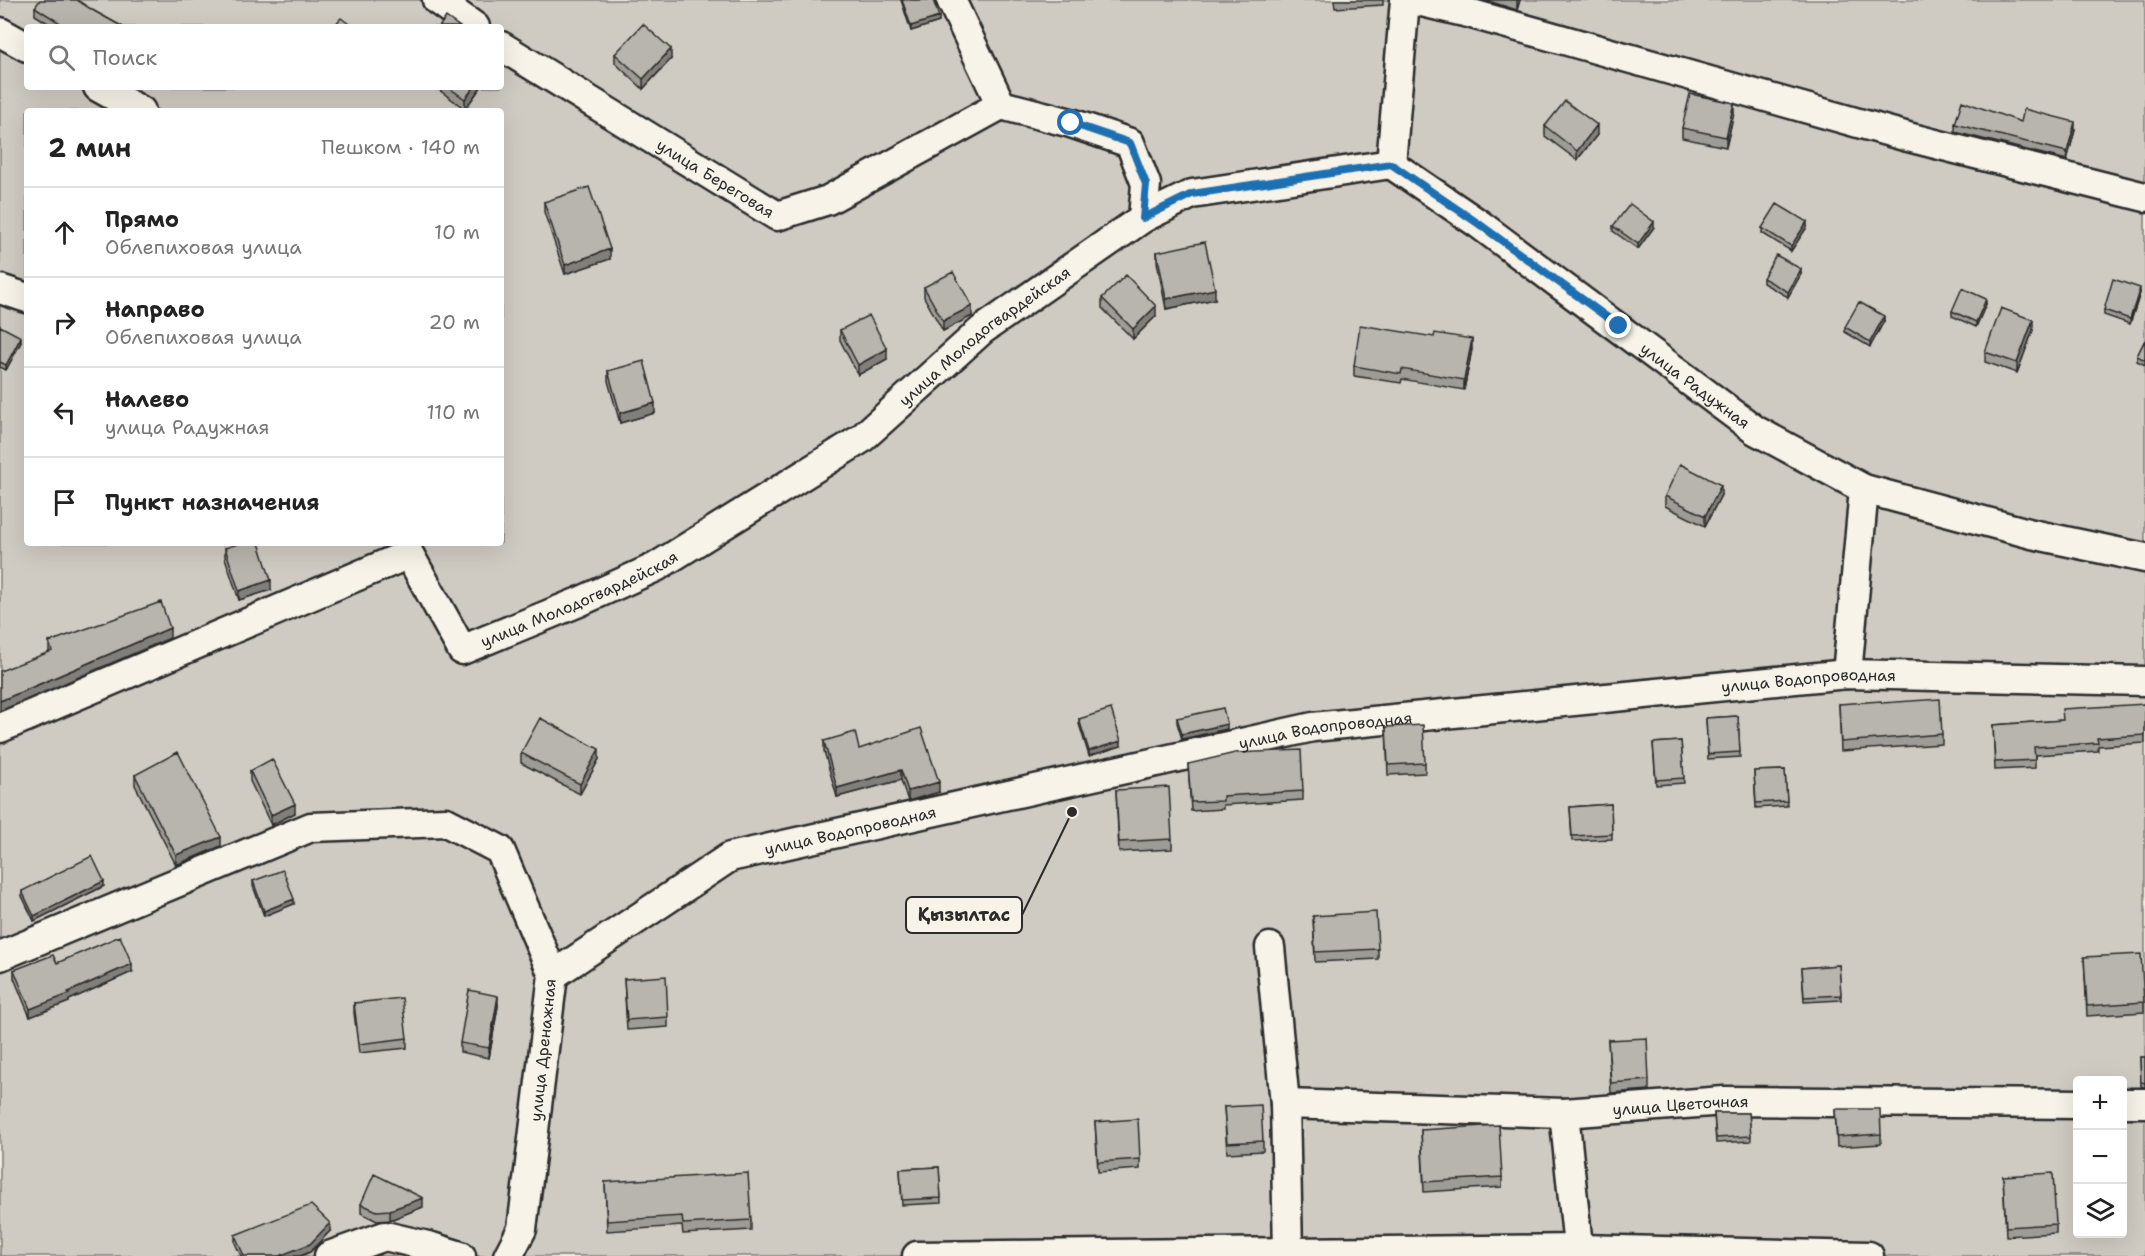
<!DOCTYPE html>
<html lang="ru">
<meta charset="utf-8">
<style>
:root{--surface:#fff;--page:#f2f2f2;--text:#222;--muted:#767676;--line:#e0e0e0}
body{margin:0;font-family:"Shantell Sans",sans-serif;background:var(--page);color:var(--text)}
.controls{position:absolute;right:18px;bottom:18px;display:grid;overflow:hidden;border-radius:6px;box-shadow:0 6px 24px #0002}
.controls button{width:54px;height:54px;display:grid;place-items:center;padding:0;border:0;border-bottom:2px solid var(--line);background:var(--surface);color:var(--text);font:30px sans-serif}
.stop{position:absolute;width:18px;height:18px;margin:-14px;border:4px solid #1f6fb2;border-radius:50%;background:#fff}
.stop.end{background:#1f6fb2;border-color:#fff;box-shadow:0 2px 6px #0008}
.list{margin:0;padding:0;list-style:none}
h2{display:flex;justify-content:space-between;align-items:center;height:78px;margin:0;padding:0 24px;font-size:26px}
h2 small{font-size:20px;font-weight:400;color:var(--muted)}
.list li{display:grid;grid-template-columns:39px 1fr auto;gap:18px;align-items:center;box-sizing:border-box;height:90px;padding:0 24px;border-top:2px solid var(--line)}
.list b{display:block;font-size:22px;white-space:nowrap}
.list p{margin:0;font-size:20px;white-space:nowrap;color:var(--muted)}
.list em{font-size:20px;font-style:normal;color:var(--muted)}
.icon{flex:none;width:33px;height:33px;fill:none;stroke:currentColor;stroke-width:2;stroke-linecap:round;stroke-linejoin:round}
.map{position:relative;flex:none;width:2145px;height:1256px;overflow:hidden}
.search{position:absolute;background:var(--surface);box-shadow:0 6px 24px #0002;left:24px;top:24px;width:480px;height:66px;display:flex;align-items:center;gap:15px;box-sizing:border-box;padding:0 21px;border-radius:6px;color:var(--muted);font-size:22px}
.panel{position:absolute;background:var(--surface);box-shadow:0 6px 24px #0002;left:24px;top:108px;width:480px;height:438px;border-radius:6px}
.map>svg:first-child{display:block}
.green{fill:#cfcbc2;stroke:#7d7b76;stroke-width:1.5;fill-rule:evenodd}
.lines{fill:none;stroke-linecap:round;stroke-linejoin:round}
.minor-casing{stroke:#2b2b2b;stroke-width:33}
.minor{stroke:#f7f3e8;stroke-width:28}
.wall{fill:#9e9c96;stroke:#2b2b2b;stroke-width:1.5}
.shaded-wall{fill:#817f7a;stroke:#2b2b2b;stroke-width:1.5}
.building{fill:#b8b5ae;stroke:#2b2b2b;stroke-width:1.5}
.route{stroke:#1f6fb2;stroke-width:8}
.labels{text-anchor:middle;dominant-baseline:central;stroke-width:6;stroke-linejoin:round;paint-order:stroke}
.street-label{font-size:16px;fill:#2b2b2b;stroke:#f7f3e8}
.leader{fill:none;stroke:#2b2b2b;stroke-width:2}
.callout-dot{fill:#2b2b2b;stroke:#f7f3e8;stroke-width:2}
.callout{fill:#f7f3e8;stroke:#2b2b2b;stroke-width:2}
.callout-label{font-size:18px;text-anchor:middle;font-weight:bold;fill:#2b2b2b}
</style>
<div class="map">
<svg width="2145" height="1256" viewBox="0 0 2145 1256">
<rect width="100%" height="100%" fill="#efebe0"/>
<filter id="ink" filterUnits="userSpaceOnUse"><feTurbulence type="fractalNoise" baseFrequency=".0167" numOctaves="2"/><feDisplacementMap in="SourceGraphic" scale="12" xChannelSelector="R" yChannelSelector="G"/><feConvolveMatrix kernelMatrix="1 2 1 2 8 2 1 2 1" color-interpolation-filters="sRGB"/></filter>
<g filter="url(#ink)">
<!-- green -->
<path class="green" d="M 0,0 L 2145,0 L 2145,1256 L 0,1256 ZM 27,27 L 501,27 L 501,87 L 27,87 ZM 27,111 L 501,111 L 501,543 L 27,543 ZM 2078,1080 L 2122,1080 L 2122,1234 L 2078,1234 Z"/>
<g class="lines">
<defs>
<g id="minor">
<path d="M 437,0 L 475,27"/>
<path d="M 951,0 L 1001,105 L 1071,123 L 1130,143 L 1146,184 L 1143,218"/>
<path d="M 1413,0 L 1472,14 L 1908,137 L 2145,197"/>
<path d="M 0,32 L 27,47"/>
<path id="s1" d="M 501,46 L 777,216 L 828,200 L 1001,105"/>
<path d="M 98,87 L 141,111"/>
<path d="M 1391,164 L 1405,0"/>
<path d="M 0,289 L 27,298"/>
<path d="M 1847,674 L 1864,489"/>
<path id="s2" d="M 0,728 L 409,554 L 462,650 L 579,602 L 656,567 L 861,439 L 982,330 L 1143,218 L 1192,194 L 1391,164 L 1479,224 L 1755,430 L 1864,489 L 2032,534 L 2145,558"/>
<path d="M 1270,947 L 1285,1104 L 1288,1253"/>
<path d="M 0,956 L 311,827 L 446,822 L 500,850 L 553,975 L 522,1229 L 508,1256"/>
<path id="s3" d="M 553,975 L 730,857 L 1313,727 L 1847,674 L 2145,681"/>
<path d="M 2122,1103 L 2145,1103"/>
<path id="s4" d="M 1285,1104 L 1564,1113 L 1724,1101 L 2078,1104"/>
<path d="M 1564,1113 L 1579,1256"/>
<path d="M 329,1256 L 385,1236 L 432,1247 L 461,1256"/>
<path d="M 917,1256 L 1579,1249 L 1869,1256"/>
</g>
</defs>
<!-- minor casing -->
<use href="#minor" class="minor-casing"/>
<!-- minor -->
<use href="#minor" class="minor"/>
</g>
<!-- wall -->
<path class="wall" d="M 901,0 L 933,0 L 939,22 L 911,31 Z
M 1334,0 L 1383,0 L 1383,5 L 1335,8 Z
M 1485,0 L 1520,0 L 1517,10 Z
M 35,7 L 94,11 L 123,27 L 54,27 L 35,15 Z
M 615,54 L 671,59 L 643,89 L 615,63 Z
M 435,87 L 481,87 L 465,109 Z
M 1734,113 L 1726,147 L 1682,138 L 1682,128 Z
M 2021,122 L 2075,130 L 2067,160 L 1955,132 L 1955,124 Z
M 1545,126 L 1597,135 L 1577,160 L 1545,136 Z
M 544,202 L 610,259 L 565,274 L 544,212 Z
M 1613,226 L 1654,227 L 1638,249 L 1613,231 Z
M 1807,227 L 1791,251 L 1762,233 L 1762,228 Z
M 1157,252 L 1215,299 L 1166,309 L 1157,262 Z
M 1801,274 L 1788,297 L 1763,283 L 1763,278 Z
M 924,287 L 972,316 L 943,331 L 924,297 Z
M 2140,293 L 2130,324 L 2104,315 L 2104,310 Z
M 1102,298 L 1156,316 L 1133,339 L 1102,308 Z
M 1986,304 L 1976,327 L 1952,316 L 1952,311 Z
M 1884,321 L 1870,347 L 1845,332 L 1845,327 Z
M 0,326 L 21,342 L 6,370 L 0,367 Z
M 840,330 L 887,359 L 858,375 L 840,340 Z
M 2033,330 L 2017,373 L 1985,362 L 1985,352 Z
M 2145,340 L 2145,365 L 2137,361 L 2137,356 Z
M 1472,349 L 1464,390 L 1402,379 L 1401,383 L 1354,376 L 1354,366 Z
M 608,371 L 655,413 L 620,423 L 608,381 Z
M 1721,495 L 1705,526 L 1665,506 L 1665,496 Z
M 225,548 L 271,590 L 239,600 L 225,558 Z
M 170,638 L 49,652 L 49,642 Z
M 1882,703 L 1942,734 L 1942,744 L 1841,751 L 1839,704 Z
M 2145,704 L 2145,743 L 2098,746 L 2098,751 L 2035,755 L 2035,768 L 1995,770 L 1993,725 L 2063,720 Z
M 1738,716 L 1740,757 L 1708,759 L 1706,718 Z
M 1177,718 L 1227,729 L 1182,739 L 1177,723 Z
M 1079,719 L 1121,746 L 1089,756 L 1079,724 Z
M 1386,727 L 1425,763 L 1425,773 L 1388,775 Z
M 824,741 L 859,749 L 939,792 L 908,801 L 901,780 L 837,797 L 824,751 Z
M 1681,741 L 1684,783 L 1656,785 L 1653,743 Z
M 521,753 L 599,759 L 580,794 L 521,763 Z
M 1188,764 L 1303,791 L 1303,800 L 1223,805 L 1223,809 L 1191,811 Z
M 1785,770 L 1787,806 L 1756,808 L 1754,771 Z
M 250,771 L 295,813 L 271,825 L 250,781 Z
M 135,775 L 221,846 L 176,865 L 135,785 Z
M 1116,790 L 1172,839 L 1172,849 L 1119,852 Z
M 1611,804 L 1612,839 L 1572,841 L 1570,807 Z
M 253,881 L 294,904 L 264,916 L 253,886 Z
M 104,886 L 34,921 L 22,896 L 22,891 Z
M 1313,916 L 1378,949 L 1378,959 L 1315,962 Z
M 2084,957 L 2144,1002 L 2144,1012 L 2087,1016 Z
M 57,963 L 132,972 L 69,1000 L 69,1002 L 30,1017 L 14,978 L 14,970 Z
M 1839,965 L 1841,1000 L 1804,1002 L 1802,968 Z
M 624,979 L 668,1017 L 668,1027 L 627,1030 Z
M 354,1003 L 407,1038 L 407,1048 L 359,1053 L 354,1013 Z
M 498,1006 L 489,1058 L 460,1052 L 460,1043 Z
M 1608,1040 L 1649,1080 L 1649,1090 L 1611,1093 Z
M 2140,1057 L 2145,1057 L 2145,1088 L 2141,1086 Z
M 1224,1107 L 1263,1141 L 1263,1151 L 1227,1153 Z
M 1835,1109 L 1881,1134 L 1881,1144 L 1837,1147 Z
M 1714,1113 L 1749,1113 L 1751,1141 L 1716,1143 Z
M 1095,1122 L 1140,1159 L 1140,1169 L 1098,1172 Z
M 1421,1130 L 1502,1177 L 1502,1187 L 1424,1192 Z
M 939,1167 L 941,1203 L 902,1205 L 900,1169 Z
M 2003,1176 L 2056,1224 L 2056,1233 L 2006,1236 Z
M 605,1182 L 751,1220 L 751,1230 L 683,1234 L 682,1226 L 607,1231 Z
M 361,1204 L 423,1207 L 390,1220 L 377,1221 L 361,1213 Z
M 330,1231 L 310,1252 L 300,1256 L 241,1256 L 235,1243 L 235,1235 Z"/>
<!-- shaded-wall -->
<path class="shaded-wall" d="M 1517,0 L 1520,0 L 1517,10 Z
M 939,17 L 939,22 L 911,31 L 911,26 Z
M 671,49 L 671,59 L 643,89 L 643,79 Z
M 474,87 L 481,87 L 465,109 L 465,99 Z
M 1734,103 L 1734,113 L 1726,147 L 1726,137 Z
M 2075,122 L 2075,130 L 2067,160 L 2067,152 Z
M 1597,125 L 1597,135 L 1577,160 L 1577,151 Z
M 1654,222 L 1654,227 L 1638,249 L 1638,244 Z
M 1807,222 L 1807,227 L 1791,251 L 1791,246 Z
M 610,249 L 610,259 L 565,274 L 565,265 Z
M 1801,269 L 1801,274 L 1788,297 L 1788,292 Z
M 2140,288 L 2140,293 L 2130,324 L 2130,319 Z
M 1215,289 L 1215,299 L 1166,309 L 1166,299 Z
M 1986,299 L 1986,304 L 1976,327 L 1976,322 Z
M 972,306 L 972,316 L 943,331 L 943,321 Z
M 1156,306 L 1156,316 L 1133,339 L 1133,329 Z
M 1884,316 L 1884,321 L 1870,347 L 1870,342 Z
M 2033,320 L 2033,330 L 2017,373 L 2017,363 Z
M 21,337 L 21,342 L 6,370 L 6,365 Z
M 1472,339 L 1472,349 L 1464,390 L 1464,380 Z
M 887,349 L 887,359 L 858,375 L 858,365 Z
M 655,403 L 655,413 L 620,423 L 620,413 Z
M 1721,485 L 1721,495 L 1705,526 L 1705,516 Z
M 271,580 L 271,590 L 239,600 L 239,591 Z
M 170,628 L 170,638 L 0,711 L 0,701 Z
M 1227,724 L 1227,729 L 1182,739 L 1182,734 Z
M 1121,741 L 1121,746 L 1089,756 L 1089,751 Z
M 599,749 L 599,759 L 580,794 L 580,784 Z
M 901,770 L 901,780 L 837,797 L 837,788 Z
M 939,782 L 939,792 L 908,801 L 908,791 Z
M 295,804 L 295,813 L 271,825 L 271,815 Z
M 221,837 L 221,846 L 176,865 L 176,855 Z
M 104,881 L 104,886 L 34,921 L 34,916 Z
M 294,899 L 294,904 L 264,916 L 264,911 Z
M 132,964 L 132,972 L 69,1000 L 69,1002 L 30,1017 L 30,1009 Z
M 498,996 L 498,1006 L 489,1058 L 489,1048 Z
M 423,1198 L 423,1207 L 390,1220 L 390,1210 Z
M 330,1223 L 330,1231 L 310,1252 L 300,1256 L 279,1256 Z"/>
<!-- building -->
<path class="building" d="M 40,0 L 77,0 L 94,11 L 123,27 L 66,27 L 35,7 Z
M 902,0 L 933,0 L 939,17 L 911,26 Z
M 446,17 L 460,27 L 439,27 Z
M 341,18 L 353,27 L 333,27 Z
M 643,24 L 671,49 L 643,79 L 615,54 Z
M 448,87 L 474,87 L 465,99 Z
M 1690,94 L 1734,103 L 1726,137 L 1682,128 Z
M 1565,101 L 1597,125 L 1577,151 L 1545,126 Z
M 1962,101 L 2021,122 L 2024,109 L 2075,122 L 2067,152 L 1955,124 Z
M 589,187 L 610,249 L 565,265 L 544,202 Z
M 1630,204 L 1654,222 L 1638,244 L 1613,226 Z
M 1777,204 L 1807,222 L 1791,246 L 1762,228 Z
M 1205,242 L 1215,289 L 1166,299 L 1157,252 Z
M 1776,255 L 1801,269 L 1788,292 L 1763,278 Z
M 953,272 L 972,306 L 943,321 L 924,287 Z
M 1126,275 L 1156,306 L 1133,329 L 1102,298 Z
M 2113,279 L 2140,288 L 2130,319 L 2104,310 Z
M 1962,288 L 1986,299 L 1976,322 L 1952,311 Z
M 1859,302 L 1884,316 L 1870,342 L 1845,327 Z
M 2001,308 L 2033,320 L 2017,363 L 1985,352 Z
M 869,315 L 887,349 L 858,365 L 840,330 Z
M 1360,325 L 1434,337 L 1435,333 L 1472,339 L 1464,380 L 1402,369 L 1401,374 L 1354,366 Z
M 0,326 L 21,337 L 6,365 L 0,362 Z
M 2145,340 L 2145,360 L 2137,356 Z
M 644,361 L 655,403 L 620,413 L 608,371 Z
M 1680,464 L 1721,485 L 1705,516 L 1665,496 Z
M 241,543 L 259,543 L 271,580 L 239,591 L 225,548 Z
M 161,602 L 170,628 L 0,701 L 0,671 L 52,651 L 49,642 Z
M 1940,699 L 1942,734 L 1841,742 L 1839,704 L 1881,701 L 1882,703 Z
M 2145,704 L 2145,735 L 2097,738 L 2098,743 L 2034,747 L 2035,760 L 1995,762 L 1993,725 L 2063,720 L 2062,709 Z
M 1223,708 L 1227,724 L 1182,734 L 1177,718 Z
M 1111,709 L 1121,741 L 1089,751 L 1079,719 Z
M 1738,716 L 1740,752 L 1708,754 L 1706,718 Z
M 540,718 L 599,749 L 580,784 L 521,753 Z
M 1423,725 L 1425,763 L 1388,765 L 1386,727 Z
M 921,728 L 939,782 L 908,791 L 901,770 L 837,788 L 824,741 L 855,732 L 859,749 Z
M 1681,741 L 1684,778 L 1656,780 L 1653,743 Z
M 1301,750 L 1303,791 L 1223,796 L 1223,801 L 1191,802 L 1188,764 L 1235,753 Z
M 178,752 L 221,837 L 176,855 L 135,775 Z
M 272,759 L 295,804 L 271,815 L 250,771 Z
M 1785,770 L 1787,801 L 1756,803 L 1754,771 Z
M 1169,787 L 1172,839 L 1119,842 L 1116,790 Z
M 1611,804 L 1612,834 L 1572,836 L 1570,807 Z
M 92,856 L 104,881 L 34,916 L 22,891 Z
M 283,870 L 294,899 L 264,911 L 253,881 Z
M 1376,912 L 1378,949 L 1315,952 L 1313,916 Z
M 120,936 L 132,964 L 68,992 L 69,994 L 30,1009 L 14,970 L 53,955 L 57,963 Z
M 2141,954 L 2144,1002 L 2087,1006 L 2084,957 Z
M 1839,965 L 1841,995 L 1804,997 L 1802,968 Z
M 666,976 L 668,1017 L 627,1020 L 624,979 Z
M 469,990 L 498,996 L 489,1048 L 460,1043 Z
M 402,998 L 407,1038 L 359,1044 L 354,1003 Z
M 1647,1038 L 1649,1080 L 1611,1083 L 1608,1040 Z
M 2140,1057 L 2145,1057 L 2145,1083 L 2141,1082 Z
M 1261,1105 L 1263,1141 L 1227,1143 L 1224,1107 Z
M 1835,1109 L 1880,1109 L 1881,1134 L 1837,1137 Z
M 1714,1113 L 1749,1113 L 1751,1136 L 1716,1138 Z
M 1138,1119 L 1140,1159 L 1098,1162 L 1095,1122 Z
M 1499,1125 L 1502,1177 L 1424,1182 L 1421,1130 Z
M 939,1167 L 941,1198 L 902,1200 L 900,1169 Z
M 748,1173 L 751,1220 L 683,1224 L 682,1216 L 607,1221 L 605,1182 Z
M 2053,1173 L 2056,1224 L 2006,1227 L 2003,1176 Z
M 374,1174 L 423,1198 L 390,1210 L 377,1211 L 361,1204 Z
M 311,1205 L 330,1223 L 310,1244 L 279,1256 L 244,1256 L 235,1235 Z"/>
</g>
<g class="lines" filter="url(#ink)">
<!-- route -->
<path class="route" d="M 1071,123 L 1130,143 L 1146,184 L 1143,218 L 1192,194 L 1391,164 L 1479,224 L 1619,326"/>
</g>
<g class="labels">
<!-- street labels -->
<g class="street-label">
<text stroke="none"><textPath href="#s1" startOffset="252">улица Береговая</textPath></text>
<text stroke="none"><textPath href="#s2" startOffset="1168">улица Молодогвардейская</textPath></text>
<text stroke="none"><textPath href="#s2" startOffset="1998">улица Радужная</textPath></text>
<text stroke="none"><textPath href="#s2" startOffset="682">улица Молодогвардейская</textPath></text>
<text stroke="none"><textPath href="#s3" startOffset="1308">улица Водопроводная</textPath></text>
<text stroke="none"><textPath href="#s3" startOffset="822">улица Водопроводная</textPath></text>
<text stroke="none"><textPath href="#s3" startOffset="336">улица Водопроводная</textPath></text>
<text transform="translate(543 1050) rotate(-84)">улица Дренажная</text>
<text stroke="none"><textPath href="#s4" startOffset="396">улица Цветочная</textPath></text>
</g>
</g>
<!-- callouts -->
<path class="leader" d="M1072 812L1022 915"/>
<circle class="callout-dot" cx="1072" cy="812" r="6"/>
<rect class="callout" x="906" y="897" width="116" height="36" rx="6"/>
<g class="callout-label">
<text x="964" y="921">Қызылтас</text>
</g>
</svg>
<div class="controls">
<button>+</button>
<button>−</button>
<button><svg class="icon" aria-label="layers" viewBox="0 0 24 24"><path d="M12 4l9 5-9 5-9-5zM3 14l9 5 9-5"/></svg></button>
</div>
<div class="stop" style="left:1071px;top:123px"></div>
<div class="stop end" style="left:1619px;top:326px"></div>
<div class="search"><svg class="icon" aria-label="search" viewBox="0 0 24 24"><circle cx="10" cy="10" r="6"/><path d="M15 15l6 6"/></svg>Поиск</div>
<section class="panel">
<h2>2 мин<small>Пешком · 140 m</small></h2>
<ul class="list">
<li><svg class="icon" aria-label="ahead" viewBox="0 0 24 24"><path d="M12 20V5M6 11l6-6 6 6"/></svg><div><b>Прямо</b><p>Облепиховая улица</p></div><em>10 m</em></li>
<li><svg class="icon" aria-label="right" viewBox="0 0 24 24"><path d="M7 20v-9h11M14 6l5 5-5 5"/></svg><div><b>Направо</b><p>Облепиховая улица</p></div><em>20 m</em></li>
<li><svg class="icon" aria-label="left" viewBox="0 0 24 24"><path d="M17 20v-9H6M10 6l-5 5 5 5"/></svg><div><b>Налево</b><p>улица Радужная</p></div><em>110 m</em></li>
<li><svg class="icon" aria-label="arrive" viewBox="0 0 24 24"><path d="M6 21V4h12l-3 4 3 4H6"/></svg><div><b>Пункт назначения</b></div></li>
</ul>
</section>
</div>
